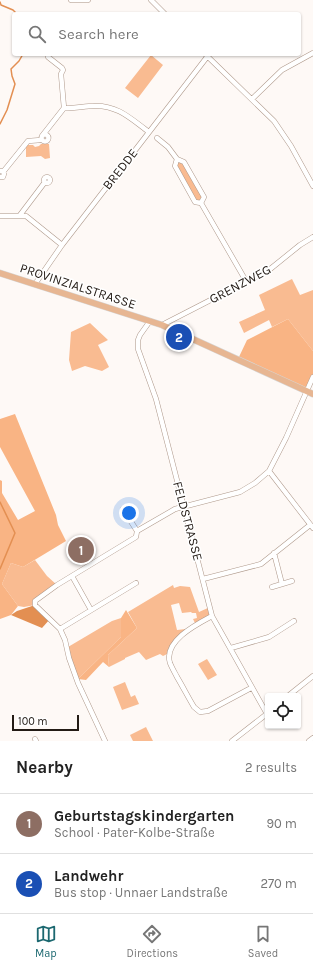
<!DOCTYPE html>
<meta charset="utf-8">
<style>
:root{--surface:#fff;--page:#f6f6f6;--text:#222;--muted:#767676;--line:#e0e0e0;--accent:#1c6870}
body{margin:0;font-family:Karla,sans-serif;background:var(--page);color:var(--text)}
.controls{position:absolute;right:12px;bottom:12px;display:grid;overflow:hidden;border-radius:4px;box-shadow:0 1px 3px #0004}
.controls button{width:36px;height:36px;display:grid;place-items:center;padding:0;border:0;border-bottom:1px solid var(--line);background:var(--surface);color:var(--text);font:20px sans-serif}
.scale{position:absolute;left:12px;bottom:10px;width:67px;box-sizing:border-box;padding-left:4px;border:2px solid #231b15;border-top:0;font-size:11px;line-height:14px;white-space:nowrap;color:#231b15;-webkit-text-stroke:3px #fff;paint-order:stroke}
.you{position:absolute;left:129px;top:513px;width:14px;height:14px;margin:-10px;border:3px solid #fff;border-radius:50%;background:#1a73e8;box-shadow:0 0 0 6px #1a73e833}
.badge{display:grid;place-items:center;width:26px;height:26px;border-radius:50%;background:var(--accent);color:#fff;font-size:13px;font-weight:700}
.pin{position:absolute;translate:-50% -50%;border:2px solid #fff;box-shadow:0 1px 4px #0006}
.list{margin:0;padding:0;list-style:none}
h2{display:flex;justify-content:space-between;align-items:center;height:52px;margin:0;padding:0 16px;font-size:17px}
h2 small{font-size:13px;font-weight:400;color:var(--muted)}
.list li{display:grid;grid-template-columns:26px 1fr auto;gap:12px;align-items:center;box-sizing:border-box;height:60px;padding:0 16px;border-top:1px solid var(--line)}
.list b{display:block;font-size:15px;white-space:nowrap}
.list p{margin:0;font-size:13px;white-space:nowrap;color:var(--muted)}
.list em{font-size:13px;font-style:normal;color:var(--muted)}
.icon{flex:none;width:22px;height:22px;fill:none;stroke:currentColor;stroke-width:2;stroke-linecap:round;stroke-linejoin:round}
.map{position:relative;flex:none;width:313px;height:741px;overflow:hidden}
.search{position:absolute;background:var(--surface);box-shadow:0 1px 3px #0004;left:12px;right:12px;top:12px;height:44px;display:flex;align-items:center;gap:10px;box-sizing:border-box;padding:0 14px;border-radius:4px;color:var(--muted);font-size:15px}
.sheet{height:172px;background:var(--surface)}
nav{display:flex;justify-content:space-around;align-items:center;box-sizing:border-box;height:56px;border-top:1px solid var(--line);background:var(--surface);font-size:11px;color:var(--muted)}
nav a{display:grid;justify-items:center;gap:2px}
nav .on{color:var(--accent)}
.map>svg:first-child{display:block}
.green{fill:#f9bb91}
.forest{fill:#f9b484}
.water{fill:#e38f52}
.lines{fill:none;stroke-linecap:round;stroke-linejoin:round}
.stream{stroke:#e38f52;stroke-width:1.5}
.minor-casing{stroke:#af998b;stroke-width:5.5}
.major-casing{stroke:#d7d6d5;stroke-width:7}
.minor{stroke:#fff;stroke-width:4.5}
.major{stroke:#e7b692;stroke-width:6}
.labels{text-anchor:middle;dominant-baseline:central;stroke-width:3;stroke-linejoin:round;paint-order:stroke}
.street-label{font-size:13px;fill:#231b15;stroke:#fff}
</style>
<div class="map">
<svg width="313" height="741" viewBox="0 0 313 741">
<rect width="100%" height="100%" fill="#fef9f6"/>
<!-- green -->
<path class="green" d="M 151,55 L 163,65 L 138,98 L 125,88 Z
M 41,144 L 49,144 L 50,158 L 45,159 L 41,156 L 26,157 L 26,145 L 33,145 L 35,147 L 39,146 Z
M 178,161 L 184,163 L 203,197 L 200,202 L 195,201 L 176,166 Z
M 292,279 L 300,295 L 313,290 L 313,351 L 288,319 L 272,327 L 269,320 L 244,333 L 239,322 L 265,310 L 259,295 Z
M 90,323 L 108,340 L 98,345 L 109,367 L 102,371 L 85,366 L 72,371 L 69,360 L 71,332 Z
M 35,560 L 47,576 L 57,585 L 35,600 L 35,605 L 24,607 L 18,606 L 2,584 L 11,563 L 23,567 Z
M 173,585 L 174,588 L 180,586 L 190,587 L 199,612 L 210,607 L 212,616 L 196,625 L 193,619 L 197,618 L 196,613 L 192,613 L 191,612 L 182,613 L 179,603 L 171,605 L 177,630 L 186,629 L 186,632 C 175,640 176,651 163,656 L 160,654 L 146,660 L 139,652 L 125,658 L 125,659 L 109,667 L 108,655 L 137,628 L 128,612 Z
M 121,618 L 121,637 L 78,679 L 68,647 L 112,621 Z
M 207,659 L 217,675 L 208,680 L 198,664 Z
M 125,682 L 131,697 L 135,695 L 139,704 L 122,710 L 113,687 Z
M 146,727 L 153,741 L 133,741 L 130,735 Z"/>
<!-- forest -->
<path class="forest" d="M 288,319 L 313,351 L 313,377 L 306,391 L 238,359 L 247,340 Z
M 15,414 L 56,515 L 58,525 L 66,541 L 23,567 L 11,563 L 2,584 L 18,606 L 11,615 L 0,619 L 0,480 L 2,481 L 2,493 L 18,520 L 35,511 L 0,447 L 0,419 Z
M 126,610 L 137,628 L 108,655 L 109,667 L 103,662 L 86,680 L 78,679 L 121,637 L 121,618 Z"/>
<!-- water -->
<path class="water" d="M 35,605 L 50,619 L 42,628 L 11,615 L 17,611 Z"/>
<g class="lines">
<!-- stream -->
<path class="stream" d="M 0,2 L 1,5 L 13,10 L 17,14
M 0,124 L 7,110 L 15,84 L 12,76 L 11,69 L 19,61 L 23,54
M 0,502 L 15,533 L 0,569"/>
<defs>
<path id="minor" d="M 71,0 L 88,0
M 151,0 L 165,14
M 205,54 L 274,121 L 291,146 L 313,186
M 48,57 L 62,68 L 63,70 L 61,74 L 64,108
M 252,99 L 282,70 L 313,53
M41.5 138a3.5 3.5 0 1 1 7 0a3.5 3.5 0 1 1-7 0Z
M 42,136 L 64,108 C 75,109 84,106 94,106 C 118,105 131,119 149,132
M 157,138 L 168,147 L 177,159
M 0,171 L 3,171 L 4,174 L 3,177 L 0,177
M 3,172 L 28,141 L 41,140
M44 180a3 3 0 1 1 6 0a3 3 0 1 1-6 0Z
M 201,203 L 195,202 L 175,166 L 177,159 L 184,162 L 204,197 L 201,203 L 246,281
M 20,215 L 45,182
M 0,216 L 26,216 L 62,245
M 35,284 L 62,245 L 207,57
M 150,321 L 140,335 L 138,340 L 138,349 L 156,399 L 212,616 L 267,714
M 162,325 L 269,270 L 300,245 L 313,237
M 269,471 L 313,528
M 123,509 L 137,531
M 72,576 L 91,610
M 203,579 L 261,564 L 310,525
M 282,584 L 292,581
M 272,587 L 282,584 L 274,553
M 212,616 C 197,624 163,641 170,663 C 172,668 175,673 177,677 C 183,687 188,697 194,707 L 200,712 L 208,711 L 251,688
M 60,629 L 136,583
M 231,648 L 269,637 L 294,621
M 288,696 L 313,676
M 35,739 L 36,741
M 105,741 L 78,683 L 69,658 L 65,640 L 60,629 L 35,605 L 35,601 L 57,585 L 136,537 L 137,531 L 175,509 L 240,492 L 255,483 L 269,471 L 286,438 L 313,377
M 232,741 L 268,713
M 309,741 L 313,738"/>
<path id="major" d="M 0,273 L 162,325 L 313,394"/>
</defs>
<!-- minor casing -->
<use href="#minor" class="minor-casing"/>
<!-- major casing -->
<use href="#major" class="major-casing"/>
<!-- minor -->
<use href="#minor" class="minor"/>
<!-- major -->
<use href="#major" class="major"/>
</g>
<g class="labels">
<!-- street labels -->
<g class="street-label">
<text transform="translate(120 169) rotate(-52)">BREDDE</text>
<text transform="translate(240 284) rotate(-28)">GRENZWEG</text>
<text transform="translate(78 286) rotate(18)">PROVINZIALSTRASSE</text>
<text transform="translate(188 521) rotate(75)">FELDSTRASSE</text>
</g>
</g>
</svg>
<div class="controls">
<button><svg class="icon" aria-label="locate" viewBox="0 0 24 24"><circle cx="12" cy="12" r="6"/><path d="M12 2v4M12 18v4M2 12h4M18 12h4"/></svg></button>
</div>
<div class="scale">100 m</div>
<div class="you"></div>
<div class="pin badge" style="left:81px;top:550px;background:#8d6e63">1</div>
<div class="pin badge" style="left:179px;top:337px;background:#1a4fb4">2</div>
<div class="search"><svg class="icon" aria-label="search" viewBox="0 0 24 24"><circle cx="10" cy="10" r="6"/><path d="M15 15l6 6"/></svg>Search here</div>
</div>
<section class="sheet">
<h2>Nearby<small>2 results</small></h2>
<ul class="list">
<li><span class="badge" style="background:#8d6e63">1</span><div><b>Geburtstagskindergarten</b><p>School · Pater-Kolbe-Straße</p></div><em>90 m</em></li>
<li><span class="badge" style="background:#1a4fb4">2</span><div><b>Landwehr</b><p>Bus stop · Unnaer Landstraße</p></div><em>270 m</em></li>
</ul>
</section>
<nav>
<a class="on"><svg class="icon" aria-label="map" viewBox="0 0 24 24"><path d="M3 6l6-2 6 2 6-2v14l-6 2-6-2-6 2zM9 4v14M15 6v14"/></svg>Map</a>
<a><svg class="icon" aria-label="directions" viewBox="0 0 24 24"><path d="M12 3l9 9-9 9-9-9zM9 14v-3h6M13 9l2 2-2 2"/></svg>Directions</a>
<a><svg class="icon" aria-label="saved" viewBox="0 0 24 24"><path d="M7 4h10v16l-5-4-5 4z"/></svg>Saved</a>
</nav>
